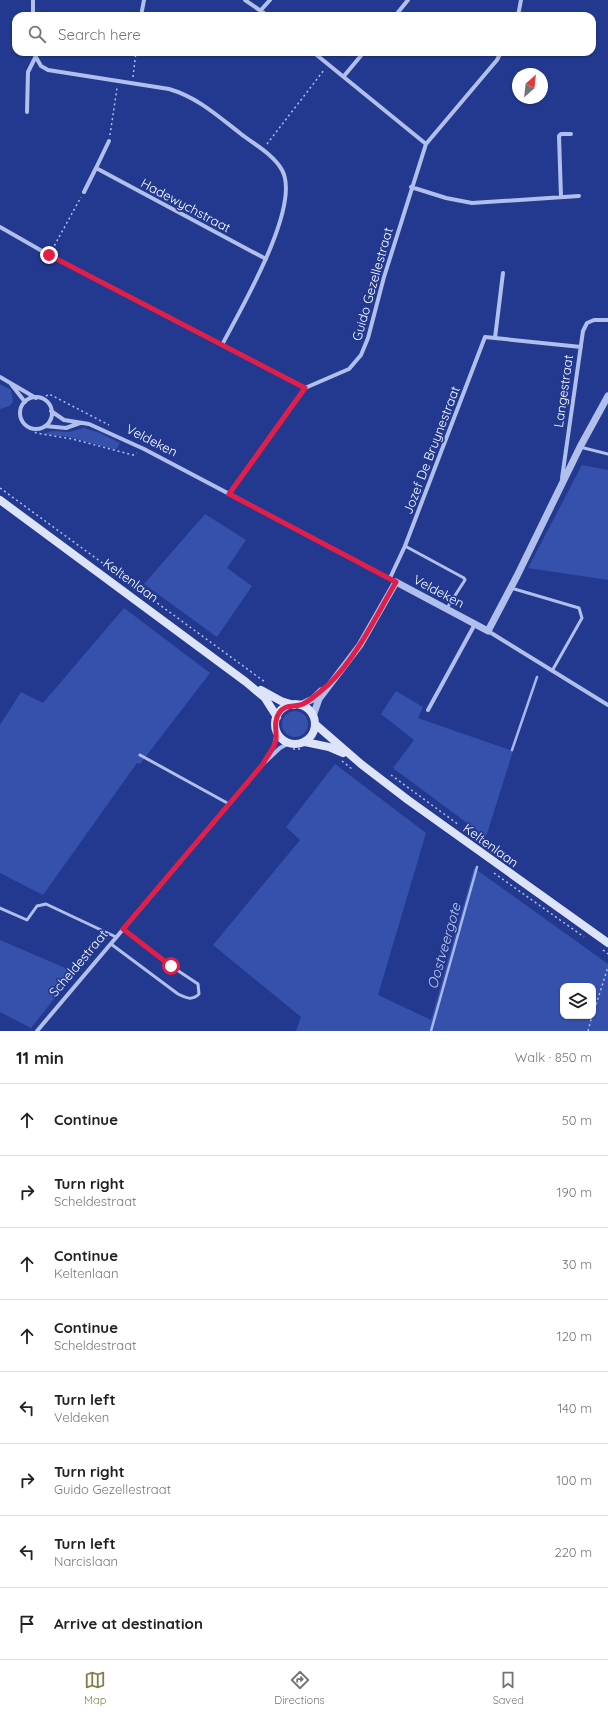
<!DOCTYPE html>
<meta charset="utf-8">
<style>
:root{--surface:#fff;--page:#f2f2f2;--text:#202124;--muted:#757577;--line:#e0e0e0;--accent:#817e48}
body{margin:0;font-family:Quicksand,sans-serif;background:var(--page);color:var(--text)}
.controls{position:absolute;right:12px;bottom:12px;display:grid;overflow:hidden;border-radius:8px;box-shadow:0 1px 3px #0004}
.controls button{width:36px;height:36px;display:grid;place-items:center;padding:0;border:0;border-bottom:1px solid var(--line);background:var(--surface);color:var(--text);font:20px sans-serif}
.compass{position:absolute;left:512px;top:68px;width:36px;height:36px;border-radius:50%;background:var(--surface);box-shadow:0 1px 3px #0004;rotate:27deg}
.stop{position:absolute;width:12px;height:12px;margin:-9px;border:3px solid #e11d48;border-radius:50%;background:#fff}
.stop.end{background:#e11d48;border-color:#fff;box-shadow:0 1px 4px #0008}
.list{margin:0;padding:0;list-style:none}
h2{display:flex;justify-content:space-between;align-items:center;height:52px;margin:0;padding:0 16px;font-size:17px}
h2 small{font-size:13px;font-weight:400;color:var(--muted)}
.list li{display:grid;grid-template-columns:26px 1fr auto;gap:12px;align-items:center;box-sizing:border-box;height:72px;padding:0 16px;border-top:1px solid var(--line)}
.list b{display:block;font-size:15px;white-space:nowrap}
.list p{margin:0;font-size:13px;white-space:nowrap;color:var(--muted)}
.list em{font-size:13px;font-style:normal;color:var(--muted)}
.icon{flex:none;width:22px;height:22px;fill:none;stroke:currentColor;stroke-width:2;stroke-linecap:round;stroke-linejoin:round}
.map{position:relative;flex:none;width:608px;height:1031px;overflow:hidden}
.search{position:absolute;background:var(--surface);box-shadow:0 1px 3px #0004;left:12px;right:12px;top:12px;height:44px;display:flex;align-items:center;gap:10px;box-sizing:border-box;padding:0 14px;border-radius:12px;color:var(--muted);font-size:15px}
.sheet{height:628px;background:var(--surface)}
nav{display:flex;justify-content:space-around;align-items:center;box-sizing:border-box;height:56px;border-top:1px solid var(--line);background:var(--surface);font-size:11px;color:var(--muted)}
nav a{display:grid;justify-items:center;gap:2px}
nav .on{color:var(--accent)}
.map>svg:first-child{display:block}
.green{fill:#3651ac;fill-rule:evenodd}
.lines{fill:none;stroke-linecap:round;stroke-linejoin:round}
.stream{stroke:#a5b7ed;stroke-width:2.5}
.path{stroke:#b1bfec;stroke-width:1.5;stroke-dasharray:2 3;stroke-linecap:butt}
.service{stroke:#b1bfec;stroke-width:3}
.minor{stroke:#b1bfec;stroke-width:4}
.tertiary{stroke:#b1bfec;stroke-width:7}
.secondary{stroke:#dde3f9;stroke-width:8}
.route{stroke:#e11d48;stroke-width:5}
.labels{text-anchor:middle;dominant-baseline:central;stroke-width:3.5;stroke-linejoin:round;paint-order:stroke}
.street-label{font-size:13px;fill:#fff;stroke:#22398f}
.water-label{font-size:14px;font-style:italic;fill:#becaf3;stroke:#22398f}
</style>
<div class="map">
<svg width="608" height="1031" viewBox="0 0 608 1031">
<rect width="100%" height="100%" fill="#22398f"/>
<!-- green -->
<path class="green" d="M 0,384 L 11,390 L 13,402 L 9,406 L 0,409 Z
M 84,428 L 100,433 L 120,443 L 116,450 L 69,437 L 43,434 L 52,431 L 69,432 Z
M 582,465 L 608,470 L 608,580 L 528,568 Z
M 205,514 L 246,540 L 227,568 L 252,586 L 217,637 L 144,584 Z
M 124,608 L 210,673 L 140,764 L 137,763 L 43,895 L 0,873 L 0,725 L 21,692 L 43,703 Z
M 396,691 L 423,707 L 418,718 L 513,751 L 486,837 L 393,768 L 414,740 L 381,714 Z
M282 724a13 13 0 1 1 26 0a13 13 0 1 1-26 0Z
M 335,764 L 426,833 L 378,995 L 431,1020 L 474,868 L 608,964 L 608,1031 L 296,1031 L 301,1017 L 213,945 L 300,840 L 286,827 ZM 563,986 L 593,986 L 593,1016 L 563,1016 Z
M 0,940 L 77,973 L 73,975 L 31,1028 L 0,1012 Z"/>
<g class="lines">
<!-- stream -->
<path class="stream" d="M 512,750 L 537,677
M 431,1031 L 477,867"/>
<!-- path -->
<path class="path" d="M 133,77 L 136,52
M 110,135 L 117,88
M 267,144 L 324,70
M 52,250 L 81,197
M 42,399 L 49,394 L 109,425
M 32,428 L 36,433 L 72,439 L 133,455 L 137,453
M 0,488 L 265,682
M 293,749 L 301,749
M 342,761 L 352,769
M 391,775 L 459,825
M 494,873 L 584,937
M 603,950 L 608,954
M 593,1014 L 608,967
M 588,1031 L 592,1016"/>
<!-- service -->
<path class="service" d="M 580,447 L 608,454
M 405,546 L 464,578 L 465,580 L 447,608
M 511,588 L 579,608 L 582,618 L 552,671
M 140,755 L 229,804
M 0,908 L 27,920 L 37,906 L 46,904 L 116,937
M 111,944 L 178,994 C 186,998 192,1001 199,994 L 198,984 L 171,966 L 123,929"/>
<!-- minor -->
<path class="minor" d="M 245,0 L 268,16
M 261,10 L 270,0
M 33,16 L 33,0
M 141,16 L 144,0
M 395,16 L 408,0
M 518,16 L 521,0
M 33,52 L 41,66 L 48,70 L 169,89 C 197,97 218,116 241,134 C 254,144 274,155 282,170 C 302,206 240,310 222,345
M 313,52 L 426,144
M 344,76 L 364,52
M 27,112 L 28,72 L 35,58
M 109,141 L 96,168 L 266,259
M 411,187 L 446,198 L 472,203 L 579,196
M 84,192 L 96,168
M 561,197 L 559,136 L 561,134 L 571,134
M 0,227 L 49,255 L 305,388
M 495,338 L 503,273
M 0,377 L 36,398
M 11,384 L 25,402
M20 413a16 16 0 1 1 32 0a16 16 0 1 1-32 0Z
M 51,411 L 64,420 L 89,424 L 144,449 L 396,582
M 45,426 L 66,428 L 80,423
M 562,478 L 583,331 L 587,323 L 594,320 L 608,320
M 229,494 L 305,388 L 349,369 L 361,355 L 368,338 L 384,277 L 426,144 L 497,60 L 501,52
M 390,578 L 405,546 L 485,337 L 581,347
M 488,631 L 608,705
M 428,710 L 475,624
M 267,757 L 274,746 L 277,732
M 37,1031 L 263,764 L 280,748 L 289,743"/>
<!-- tertiary -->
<path class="tertiary" d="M 300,705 L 313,699 L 321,691
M 313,716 L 319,699 L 360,645 L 396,582 L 488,631 L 517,576 L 580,447 L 608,396"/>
<!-- secondary -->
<path class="secondary" d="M 0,500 L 246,682 L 265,698 L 277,717
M 261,690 L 281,701 L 294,705
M275 724a20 20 0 1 1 40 0a20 20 0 1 1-40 0Z
M 315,724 L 361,764 L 408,800 L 608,943
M 305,742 L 329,747 L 343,753"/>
</g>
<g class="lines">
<!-- route -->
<path class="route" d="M 49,255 L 305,388 L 229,494 L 396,582 C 376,616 358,655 329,684 C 321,691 313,699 303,704 C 294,708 286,703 279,713 C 273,722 277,731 276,740 C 274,749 267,756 263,764 L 123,929 L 171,966"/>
</g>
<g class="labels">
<!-- street labels -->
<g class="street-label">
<text transform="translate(186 205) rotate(28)">Hadewychstraat</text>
<text transform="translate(372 284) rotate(-74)">Guido Gezellestraat</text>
<text transform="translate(563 391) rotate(-82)">Langestraat</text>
<text transform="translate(152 440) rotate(27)">Veldeken</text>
<text transform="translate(431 450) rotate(-69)">Jozef De Bruynestraat</text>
<text transform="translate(131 580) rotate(36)">Keltenlaan</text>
<text transform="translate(439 591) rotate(28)">Veldeken</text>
<text transform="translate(491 845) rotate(36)">Keltenlaan</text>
<text transform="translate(78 963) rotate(-50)">Scheldestraat</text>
</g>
<!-- water labels -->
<g class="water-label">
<text transform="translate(444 946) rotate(-74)">Oostveergote</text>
</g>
</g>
</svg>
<div class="controls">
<button><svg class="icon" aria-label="layers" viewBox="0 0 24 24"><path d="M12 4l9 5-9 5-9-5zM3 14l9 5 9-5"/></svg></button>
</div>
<svg class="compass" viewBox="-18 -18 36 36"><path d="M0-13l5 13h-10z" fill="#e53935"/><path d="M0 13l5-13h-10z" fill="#757577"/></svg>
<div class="stop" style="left:171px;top:966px"></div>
<div class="stop end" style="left:49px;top:255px"></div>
<div class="search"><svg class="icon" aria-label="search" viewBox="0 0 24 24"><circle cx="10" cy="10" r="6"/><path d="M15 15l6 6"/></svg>Search here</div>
</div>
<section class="sheet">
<h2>11 min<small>Walk · 850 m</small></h2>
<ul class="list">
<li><svg class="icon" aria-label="ahead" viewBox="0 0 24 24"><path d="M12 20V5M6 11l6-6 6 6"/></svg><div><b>Continue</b></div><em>50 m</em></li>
<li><svg class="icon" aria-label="right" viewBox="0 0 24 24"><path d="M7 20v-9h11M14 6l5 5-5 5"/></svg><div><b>Turn right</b><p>Scheldestraat</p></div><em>190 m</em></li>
<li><svg class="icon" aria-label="ahead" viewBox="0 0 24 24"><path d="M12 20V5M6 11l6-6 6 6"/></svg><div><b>Continue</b><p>Keltenlaan</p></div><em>30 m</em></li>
<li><svg class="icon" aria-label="ahead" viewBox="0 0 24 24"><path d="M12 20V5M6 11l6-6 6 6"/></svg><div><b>Continue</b><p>Scheldestraat</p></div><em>120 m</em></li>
<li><svg class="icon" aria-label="left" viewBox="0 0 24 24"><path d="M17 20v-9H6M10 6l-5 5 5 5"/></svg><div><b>Turn left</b><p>Veldeken</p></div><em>140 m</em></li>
<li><svg class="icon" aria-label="right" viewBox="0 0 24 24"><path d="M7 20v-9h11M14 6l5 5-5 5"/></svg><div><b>Turn right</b><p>Guido Gezellestraat</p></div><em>100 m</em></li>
<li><svg class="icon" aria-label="left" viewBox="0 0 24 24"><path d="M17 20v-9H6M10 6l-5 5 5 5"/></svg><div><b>Turn left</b><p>Narcislaan</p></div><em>220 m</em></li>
<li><svg class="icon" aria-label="arrive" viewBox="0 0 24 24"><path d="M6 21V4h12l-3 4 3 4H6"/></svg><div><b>Arrive at destination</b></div></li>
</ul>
</section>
<nav>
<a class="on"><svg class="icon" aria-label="map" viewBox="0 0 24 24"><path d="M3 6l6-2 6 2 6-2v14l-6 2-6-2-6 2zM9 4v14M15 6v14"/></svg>Map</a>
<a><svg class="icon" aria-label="directions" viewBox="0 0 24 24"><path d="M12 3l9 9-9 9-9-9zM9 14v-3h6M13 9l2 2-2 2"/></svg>Directions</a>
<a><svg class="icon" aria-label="saved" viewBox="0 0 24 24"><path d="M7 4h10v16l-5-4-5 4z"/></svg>Saved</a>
</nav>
